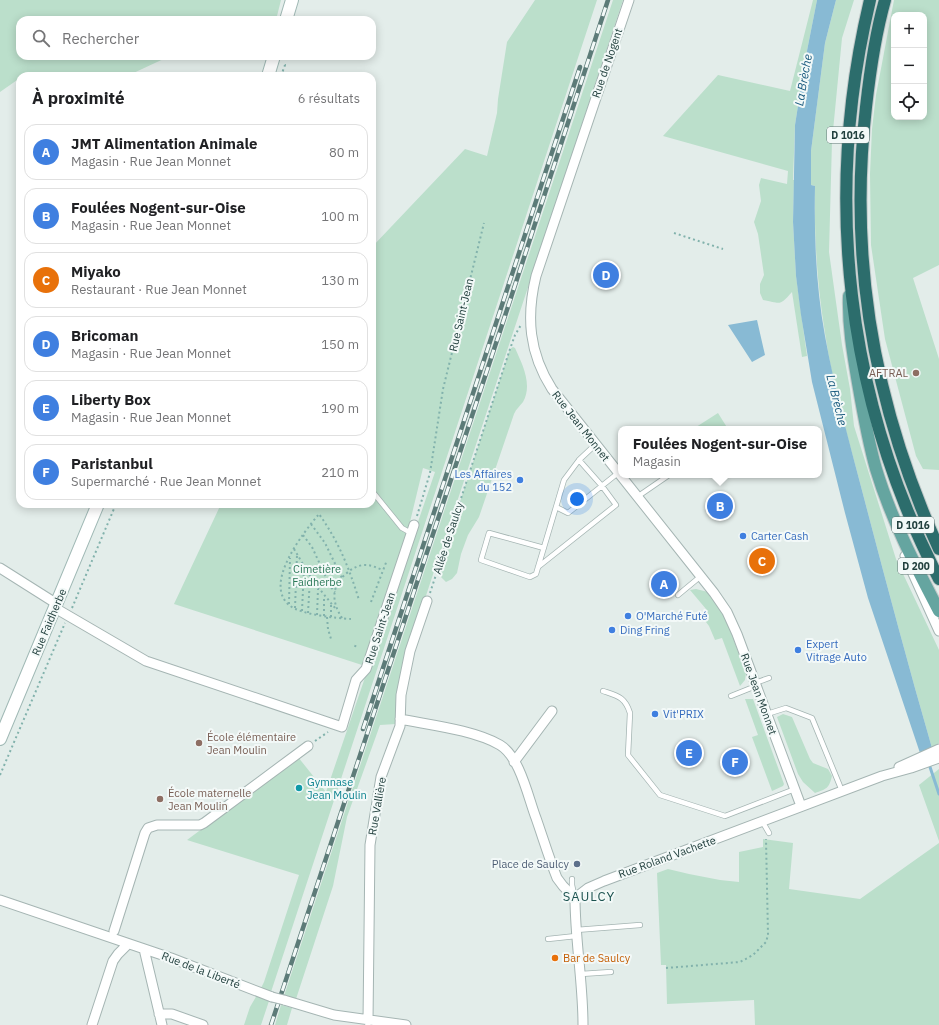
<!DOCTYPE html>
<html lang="fr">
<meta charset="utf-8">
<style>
:root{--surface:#fff;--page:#f6f6f6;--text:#202124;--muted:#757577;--line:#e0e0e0;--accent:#81593a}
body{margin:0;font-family:"IBM Plex Sans",sans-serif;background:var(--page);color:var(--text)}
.controls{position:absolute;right:12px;top:12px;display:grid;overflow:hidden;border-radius:8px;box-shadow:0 2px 10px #0003}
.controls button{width:36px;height:36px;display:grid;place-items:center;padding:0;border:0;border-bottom:1px solid var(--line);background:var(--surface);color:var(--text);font:20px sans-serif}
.you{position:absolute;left:577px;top:499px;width:14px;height:14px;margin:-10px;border:3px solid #fff;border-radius:50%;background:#1a73e8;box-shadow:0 0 0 6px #1a73e833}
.badge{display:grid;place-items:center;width:26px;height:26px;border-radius:50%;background:var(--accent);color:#fff;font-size:13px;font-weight:700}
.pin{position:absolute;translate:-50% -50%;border:2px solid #fff;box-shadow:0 1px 4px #0006}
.popup{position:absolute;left:618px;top:426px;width:204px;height:52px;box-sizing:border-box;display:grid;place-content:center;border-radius:8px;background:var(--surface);filter:drop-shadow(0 1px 3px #0005);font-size:13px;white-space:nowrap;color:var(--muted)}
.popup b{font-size:15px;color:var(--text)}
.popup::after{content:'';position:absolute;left:50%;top:100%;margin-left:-8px;border:8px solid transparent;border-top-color:var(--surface)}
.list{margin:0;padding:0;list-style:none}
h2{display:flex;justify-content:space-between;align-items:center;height:52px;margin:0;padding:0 16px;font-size:17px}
h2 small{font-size:13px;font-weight:400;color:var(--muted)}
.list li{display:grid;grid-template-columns:26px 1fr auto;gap:12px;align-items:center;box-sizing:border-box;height:56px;margin:0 8px 8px;padding:0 8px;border:1px solid var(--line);border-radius:12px}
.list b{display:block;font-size:15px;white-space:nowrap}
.list p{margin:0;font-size:13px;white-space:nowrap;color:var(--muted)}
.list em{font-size:13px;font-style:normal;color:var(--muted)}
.icon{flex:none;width:22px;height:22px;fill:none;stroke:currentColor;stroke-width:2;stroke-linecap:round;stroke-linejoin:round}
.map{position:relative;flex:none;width:939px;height:1025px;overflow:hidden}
.search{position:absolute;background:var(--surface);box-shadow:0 2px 10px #0003;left:16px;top:16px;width:360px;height:44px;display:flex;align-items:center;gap:10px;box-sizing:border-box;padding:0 14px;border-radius:12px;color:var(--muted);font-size:15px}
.panel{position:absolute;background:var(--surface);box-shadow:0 2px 10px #0003;left:16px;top:72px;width:360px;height:436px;border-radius:12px}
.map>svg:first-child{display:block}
.green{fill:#bbdfcb;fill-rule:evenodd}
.water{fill:#88bad4}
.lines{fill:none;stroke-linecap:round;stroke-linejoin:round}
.stream{stroke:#88bad4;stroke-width:3}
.lane-casing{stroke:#a5b5b3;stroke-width:6}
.street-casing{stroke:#a5b5b3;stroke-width:11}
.secondary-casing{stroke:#a0b9b5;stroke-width:14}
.primary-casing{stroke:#c1c9c9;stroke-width:14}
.highway-casing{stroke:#c1c9c9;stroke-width:14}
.path{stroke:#82b2ac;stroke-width:2;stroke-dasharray:2 3;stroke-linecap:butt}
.lane{stroke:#fff;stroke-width:4.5}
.street{stroke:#fff;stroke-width:9}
.secondary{stroke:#fff;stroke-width:12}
.primary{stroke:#65a5a0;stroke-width:12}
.highway{stroke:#2c6d6c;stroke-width:12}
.rail-casing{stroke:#5c7b78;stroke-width:4.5}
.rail{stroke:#f3f9f8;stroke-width:3;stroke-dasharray:9;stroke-linecap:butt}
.street-bridge-casing{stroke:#a5b5b3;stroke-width:11;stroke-linecap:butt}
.street-bridge{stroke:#fff;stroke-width:9}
.education-dot{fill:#8d6e63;stroke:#f3f9f8;stroke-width:1.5}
.shop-dot{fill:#3f7fe0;stroke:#f3f9f8;stroke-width:1.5}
.culture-dot{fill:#0f9aa8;stroke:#f3f9f8;stroke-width:1.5}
.service-dot{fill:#5c6f8a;stroke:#f3f9f8;stroke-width:1.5}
.food-dot{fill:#e8710a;stroke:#f3f9f8;stroke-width:1.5}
.labels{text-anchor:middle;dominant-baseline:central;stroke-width:4;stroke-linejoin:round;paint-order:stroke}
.shield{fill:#f3f9f8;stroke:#607775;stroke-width:1}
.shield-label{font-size:10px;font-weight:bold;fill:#213f3d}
.street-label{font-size:11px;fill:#213f3d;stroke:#f3f9f8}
.education-label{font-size:11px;fill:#785e54;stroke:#f3f9f8;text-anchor:start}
.shop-label{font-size:11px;fill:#366cbe;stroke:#f3f9f8;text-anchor:start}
.park-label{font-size:11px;fill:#2a7857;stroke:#f3f9f8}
.culture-label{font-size:11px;fill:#0d838f;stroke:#f3f9f8;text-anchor:start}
.service-label{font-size:11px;fill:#4e5e75;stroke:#f3f9f8;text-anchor:end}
.food-label{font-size:11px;fill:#c56008;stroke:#f3f9f8;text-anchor:start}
.water-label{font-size:12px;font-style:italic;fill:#195a7e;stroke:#f3f9f8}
.quarter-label{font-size:13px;letter-spacing:1px;fill:#1c5350;stroke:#f3f9f8}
</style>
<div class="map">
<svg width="939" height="1025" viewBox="0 0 939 1025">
<rect width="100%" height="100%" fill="#e3edea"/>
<!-- green -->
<path class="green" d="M 0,0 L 281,0 L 276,20 L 20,20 L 20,56 L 170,56 L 127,76 L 31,76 L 25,74 L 20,76 L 20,78 L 0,92 Z
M 535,0 L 597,0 L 271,992 L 261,988 L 264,982 L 299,875 L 187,840 L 298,757 L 326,792 L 435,472 L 423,468 L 410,522 L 389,589 L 362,665 L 174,604 L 221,504 L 372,504 L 372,247 L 465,149 L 487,156 L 497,113 L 498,99 L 507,42 Z
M 613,0 L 623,0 L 412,638 L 396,724 L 380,725 L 347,817 L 333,886 L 296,999 L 284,996 Z
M 813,0 L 817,0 L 805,61 L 795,125 L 793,180 L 794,180 L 793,222 L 796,276 L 807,356 L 802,357 L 792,292 C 779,307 781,303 763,300 L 760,293 L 760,284 L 764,275 L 758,234 L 754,222 L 761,201 L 759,185 L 761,178 L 787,184 L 788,171 L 663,136 L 718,75 L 790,91 Z
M 836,0 L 854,0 L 842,38 L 832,141 L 829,252 L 842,345 L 850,389 L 854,426 L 896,559 L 939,650 L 939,743 L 932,748 C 908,665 886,582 864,498 C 850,443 833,389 825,333 C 817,284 814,236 815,186 L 811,185 L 811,151 L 825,43 Z
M 894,0 L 939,0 L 939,265 L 913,278 L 939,359 L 939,470 L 923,469 L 916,456 L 885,339 L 871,245 L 870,174 L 872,129 L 876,95 ZM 894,15 L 924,15 L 924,117 L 894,117 Z
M 513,347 L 515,348 C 522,364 533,384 523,402 C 520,406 516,409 514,414 L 479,517 L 468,535 L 461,554 L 457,573 L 452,579 L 446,582 L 441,577 L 439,566 L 510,349 Z
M 718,413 L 728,429 L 693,429 Z
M 696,589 L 708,592 L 722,612 L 727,622 L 746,673 L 745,680 L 740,686 L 722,638 L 715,640 L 709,626 L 700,614 L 706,609 L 690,590 Z
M 745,699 L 753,699 L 784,784 L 783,786 L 772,791 L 752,737 L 758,735 Z
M 783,714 L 792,717 L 810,759 L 813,763 L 828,769 L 832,776 C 829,789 826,789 815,793 L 803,782 L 798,774 L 777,717 Z
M 939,769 L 939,841 L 919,785 Z
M 763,839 L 793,843 L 789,889 L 860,899 L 939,843 L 939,1025 L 755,1025 L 754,1000 L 667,1004 L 666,965 L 661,965 L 657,873 L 668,869 L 689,874 L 720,880 L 739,882 L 739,852 L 763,847 Z
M 257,995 L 269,1001 L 261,1025 L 244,1025 L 250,1007 Z
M 281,1005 L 292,1008 L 287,1025 L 275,1025 Z"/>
<!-- water -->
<path class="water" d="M 817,0 L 836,0 L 825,43 L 811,151 L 811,185 L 815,186 C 814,236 816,287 825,336 C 835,391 850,444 864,498 C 886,582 908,665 932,748 L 920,753 L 868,598 L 845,513 L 812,382 L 801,315 L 796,276 L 793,222 L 795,125 L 805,61 Z
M 757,320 L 765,355 L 752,362 L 728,325 Z"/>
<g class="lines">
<!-- stream -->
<path class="stream" d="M 929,764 L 939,794"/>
<defs>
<path id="lane" d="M 595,445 L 579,460 L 564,480 L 556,507 L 568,513 L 618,473
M 372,491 L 402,528 L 411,533
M 637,497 L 669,475
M 544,548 L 489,533 L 481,560 L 530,577 L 536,574 L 556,507
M 538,567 L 616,505 L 602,486 L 579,460
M 678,595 L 701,576
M 755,683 L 769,678
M 603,691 C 618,696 625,697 630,713 L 628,755 L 660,795 L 725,816 L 795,789
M 731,696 L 756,686
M 767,714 L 786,708 L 812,718 L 842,791
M 762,821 L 769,833
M 572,879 L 572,885 L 574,894
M 576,930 L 640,925
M 548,939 L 576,936
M 581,974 L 611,972"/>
<path id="street" d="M 629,0 L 536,276 C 526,317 529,353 552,389 L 714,593 L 727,612 L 737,634 L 801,806
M 905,556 L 939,631
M 0,568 L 57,604
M 55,608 L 146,661 L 342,727 L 356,680 L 366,669 L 414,525
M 400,719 C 430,725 474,730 500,745 C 520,757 528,797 536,818 C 543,838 549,858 557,878 L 563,886 L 575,898
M 514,762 L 552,711
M 899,767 L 939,749
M 575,898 L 588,888 L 604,881 L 882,776 L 911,768 L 939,758
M 575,898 C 575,940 583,982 583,1025
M 0,900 L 171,958 L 272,997
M 114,931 L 145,833 L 148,828 L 157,825 L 200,825 L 204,823 L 308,746
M 144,949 L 162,1025
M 284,1000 L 334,1015 L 406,1025
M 159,1014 L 172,1014 L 203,1025
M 368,1021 L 370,845 L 381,777 L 400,726 L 401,695 L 410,651 L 427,601
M 92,1025 L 113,961 L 118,954 L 128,944"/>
<path id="secondary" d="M 286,20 L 292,0
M 268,76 L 274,56
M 0,739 L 98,504"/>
<path id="primary" d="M 849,296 C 848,326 853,354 858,383 C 863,412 868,441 876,469 C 891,519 915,565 939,611"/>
<path id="highway" d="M 870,0 C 823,197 846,399 939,579
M 885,0 C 875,35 870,71 866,107 C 848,262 874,407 939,549"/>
</defs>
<!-- lane casing -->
<use href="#lane" class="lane-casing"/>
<!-- street casing -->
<use href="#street" class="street-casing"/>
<!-- secondary casing -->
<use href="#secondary" class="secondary-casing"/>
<!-- primary casing -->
<use href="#primary" class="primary-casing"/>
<!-- highway casing -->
<use href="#highway" class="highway-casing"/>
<!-- path -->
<path class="path" d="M 281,76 L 285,65 L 282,64
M 674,233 L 723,249
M 417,516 L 430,473 L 443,389 L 484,223
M 311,524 L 325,543 L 342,578
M 303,535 L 312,547 L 330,586 L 335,592
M 294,549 L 313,581 L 335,608
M 430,593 L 510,349 L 515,335 L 521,325
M 371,602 L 387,560
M 289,604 L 290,558
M 331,605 L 331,617
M 72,608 L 116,504
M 295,608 L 297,555
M 302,611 L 304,567
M 308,613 L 310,578
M 317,615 L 318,589
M 324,616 L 324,597
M 327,617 L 328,629 L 331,639
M 342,618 C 331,601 331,585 348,572 C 353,568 359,565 365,565 C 372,565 377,568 383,570
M 351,619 C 336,618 301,615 289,605 C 263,583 304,532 319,514 C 339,542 349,568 359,600
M 355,647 L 356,644
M 315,741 L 328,732
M 0,775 L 65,623
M 666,968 L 740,962 L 753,955 L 766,942 L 768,935 L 766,839"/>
<!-- lane -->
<use href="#lane" class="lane"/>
<!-- street -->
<use href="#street" class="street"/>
<!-- secondary -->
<use href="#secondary" class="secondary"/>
<!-- primary -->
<use href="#primary" class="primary"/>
<!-- highway -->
<use href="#highway" class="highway"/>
<defs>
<path id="rail" d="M 363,729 L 580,67
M 271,1025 L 504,319 L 608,0"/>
</defs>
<!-- rail casing -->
<use href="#rail" class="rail-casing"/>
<!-- rail -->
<use href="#rail" class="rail"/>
<defs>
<path id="street-bridge" d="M 272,997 L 284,1000"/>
</defs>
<!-- street-bridge casing -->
<use href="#street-bridge" class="street-bridge-casing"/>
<!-- street-bridge -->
<use href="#street-bridge" class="street-bridge"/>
</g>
<!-- markers -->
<g class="education-dot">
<circle cx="916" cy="373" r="4"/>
<circle cx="199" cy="743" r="4"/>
<circle cx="160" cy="799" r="4"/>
</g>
<g class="shop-dot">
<circle cx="520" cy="480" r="4"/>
<circle cx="743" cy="536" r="4"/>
<circle cx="628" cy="616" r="4"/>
<circle cx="612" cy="630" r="4"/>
<circle cx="798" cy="650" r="4"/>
<circle cx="655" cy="714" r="4"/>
</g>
<circle class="culture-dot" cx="299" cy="788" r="4"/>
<circle class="service-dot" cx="577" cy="864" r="4"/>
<circle class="food-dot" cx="555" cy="958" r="4"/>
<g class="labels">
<!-- shield labels -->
<g class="shield">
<rect x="827" y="127" width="42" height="16" rx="3"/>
<rect x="892" y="517" width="42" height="16" rx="3"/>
<rect x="898" y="558" width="36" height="16" rx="3"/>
</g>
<g class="shield-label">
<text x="848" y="135">D 1016</text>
<text x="913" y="525">D 1016</text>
<text x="916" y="566">D 200</text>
</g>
<!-- street labels -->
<g class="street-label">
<text transform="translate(607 63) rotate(-71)">Rue de Nogent</text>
<text transform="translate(461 315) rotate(-77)">Rue Saint-Jean</text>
<text transform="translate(581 426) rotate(52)">Rue Jean Monnet</text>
<text transform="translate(448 538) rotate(-72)">Allée de Saulcy</text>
<text transform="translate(49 622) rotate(-67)">Rue Faidherbe</text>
<text transform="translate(380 628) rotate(-72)">Rue Saint-Jean</text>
<text transform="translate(759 694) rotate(70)">Rue Jean Monnet</text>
<text transform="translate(377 806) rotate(-80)">Rue Vallière</text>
<text transform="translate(667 857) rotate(-20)">Rue Roland Vachette</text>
<text transform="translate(201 970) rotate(21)">Rue de la Liberté</text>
</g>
<!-- education labels -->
<g class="education-label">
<text x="908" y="373" text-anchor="end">AFTRAL</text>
<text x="207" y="737">École élémentaire<tspan x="207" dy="13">Jean Moulin</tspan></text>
<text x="168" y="793">École maternelle<tspan x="168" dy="13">Jean Moulin</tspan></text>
</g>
<!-- shop labels -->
<g class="shop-label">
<text x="512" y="474" text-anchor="end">Les Affaires<tspan x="512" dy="13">du 152</tspan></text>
<text x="751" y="536">Carter Cash</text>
<text x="636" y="616">O'Marché Futé</text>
<text x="620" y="630">Ding Fring</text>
<text x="806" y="644">Expert<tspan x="806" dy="13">Vitrage Auto</tspan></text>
<text x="663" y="714">Vit'PRIX</text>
</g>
<!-- park labels -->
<g class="park-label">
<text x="317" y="569">Cimetière<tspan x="317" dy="13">Faidherbe</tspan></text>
</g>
<!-- culture labels -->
<g class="culture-label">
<text x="307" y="782">Gymnase<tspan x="307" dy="13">Jean Moulin</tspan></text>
</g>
<!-- service labels -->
<g class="service-label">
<text x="569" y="864">Place de Saulcy</text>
</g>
<!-- food labels -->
<g class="food-label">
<text x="563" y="958">Bar de Saulcy</text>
</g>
<!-- water labels -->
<g class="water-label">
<text transform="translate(803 80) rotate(-80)">La Brèche</text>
<text transform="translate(837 400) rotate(76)">La Brèche</text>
</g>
<!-- quarter labels -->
<g class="quarter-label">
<text x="589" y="896">SAULCY</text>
</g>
</g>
</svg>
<div class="controls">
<button>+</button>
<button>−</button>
<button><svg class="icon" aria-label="locate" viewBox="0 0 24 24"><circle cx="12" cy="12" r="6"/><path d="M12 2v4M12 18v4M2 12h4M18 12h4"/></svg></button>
</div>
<div class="you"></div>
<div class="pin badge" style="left:664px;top:584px;background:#3f7fe0">A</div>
<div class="pin badge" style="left:720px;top:506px;background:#3f7fe0">B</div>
<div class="popup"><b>Foulées Nogent-sur-Oise</b>Magasin</div>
<div class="pin badge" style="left:762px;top:561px;background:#e8710a">C</div>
<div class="pin badge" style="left:606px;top:275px;background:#3f7fe0">D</div>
<div class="pin badge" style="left:689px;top:753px;background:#3f7fe0">E</div>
<div class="pin badge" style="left:735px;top:762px;background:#3f7fe0">F</div>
<div class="search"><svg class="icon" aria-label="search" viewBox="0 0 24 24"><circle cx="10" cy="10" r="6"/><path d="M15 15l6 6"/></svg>Rechercher</div>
<section class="panel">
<h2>À proximité<small>6 résultats</small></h2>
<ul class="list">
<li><span class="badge" style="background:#3f7fe0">A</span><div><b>JMT Alimentation Animale</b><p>Magasin · Rue Jean Monnet</p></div><em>80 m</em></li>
<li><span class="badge" style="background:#3f7fe0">B</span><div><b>Foulées Nogent-sur-Oise</b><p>Magasin · Rue Jean Monnet</p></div><em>100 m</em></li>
<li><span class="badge" style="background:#e8710a">C</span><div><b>Miyako</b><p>Restaurant · Rue Jean Monnet</p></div><em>130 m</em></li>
<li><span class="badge" style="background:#3f7fe0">D</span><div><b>Bricoman</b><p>Magasin · Rue Jean Monnet</p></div><em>150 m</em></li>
<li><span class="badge" style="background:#3f7fe0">E</span><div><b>Liberty Box</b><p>Magasin · Rue Jean Monnet</p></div><em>190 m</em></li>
<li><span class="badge" style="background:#3f7fe0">F</span><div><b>Paristanbul</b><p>Supermarché · Rue Jean Monnet</p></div><em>210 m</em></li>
</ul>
</section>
</div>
